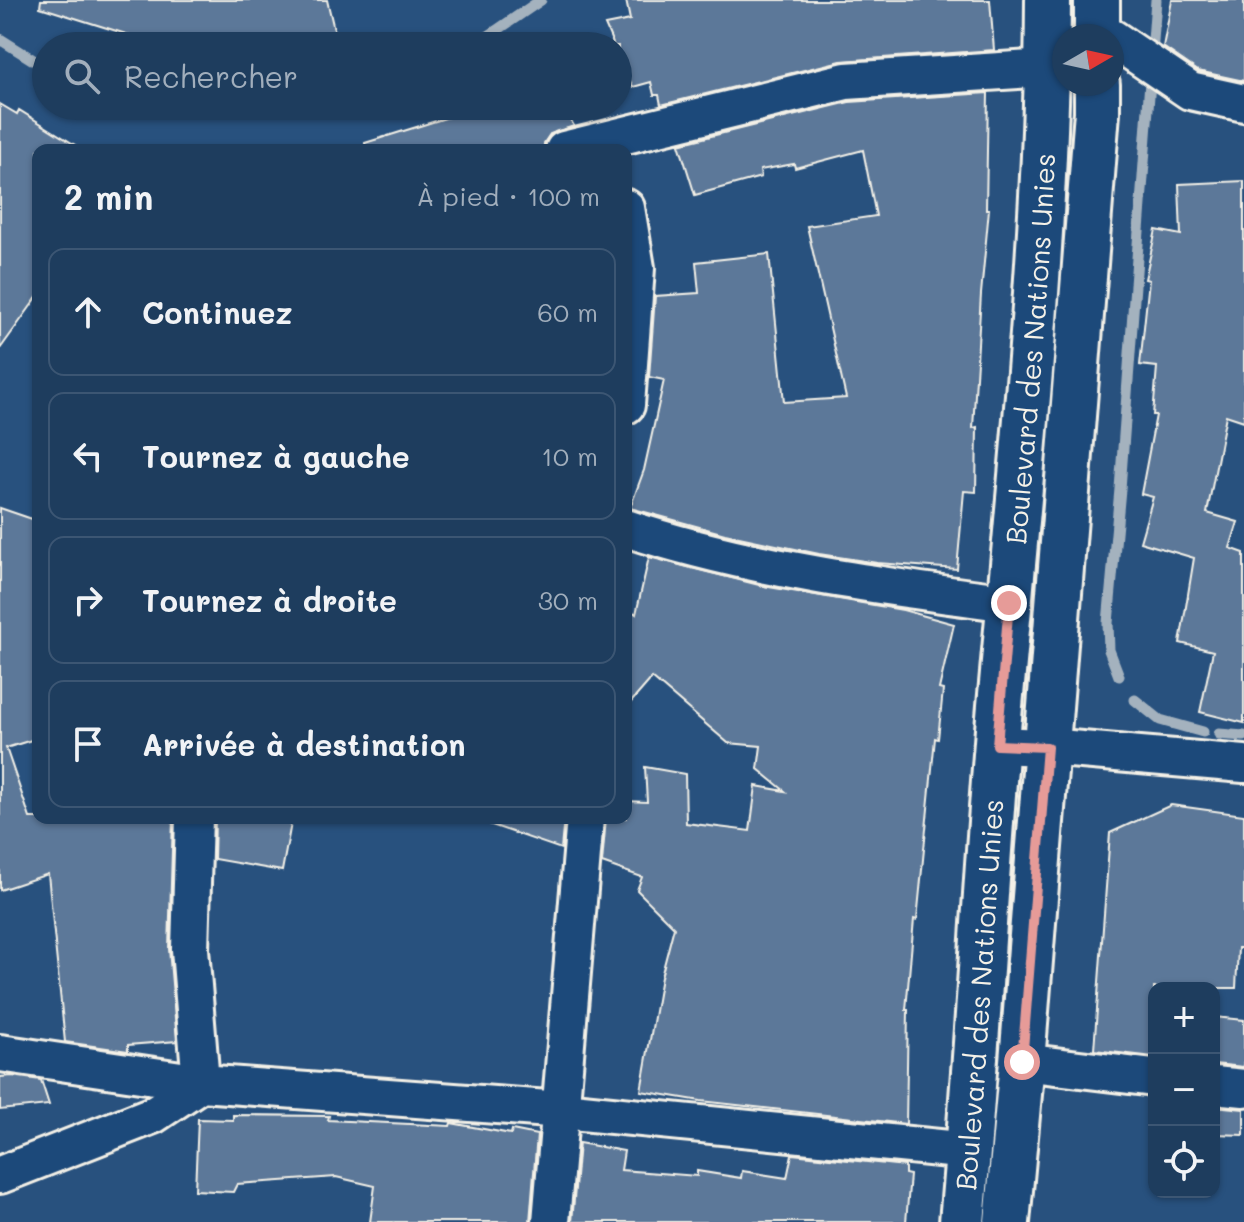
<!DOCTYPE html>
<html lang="fr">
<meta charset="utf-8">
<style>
:root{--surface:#1e3d5e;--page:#2b4867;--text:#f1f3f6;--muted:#a1aebc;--line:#3c5673}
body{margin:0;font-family:Mali,sans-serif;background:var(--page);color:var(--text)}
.controls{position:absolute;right:24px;bottom:24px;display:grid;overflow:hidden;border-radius:16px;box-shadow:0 2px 6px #0004}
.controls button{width:72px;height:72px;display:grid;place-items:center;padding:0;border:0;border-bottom:2px solid var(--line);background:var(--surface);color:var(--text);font:40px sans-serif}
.compass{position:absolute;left:1052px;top:24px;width:72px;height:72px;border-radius:50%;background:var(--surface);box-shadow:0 2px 6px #0004;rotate:81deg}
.stop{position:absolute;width:24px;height:24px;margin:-18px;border:6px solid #e69b98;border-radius:50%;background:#fff}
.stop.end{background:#e69b98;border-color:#fff;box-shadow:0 2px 8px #0008}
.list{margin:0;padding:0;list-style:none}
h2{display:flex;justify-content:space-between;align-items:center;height:104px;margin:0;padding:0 32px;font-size:34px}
h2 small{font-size:26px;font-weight:400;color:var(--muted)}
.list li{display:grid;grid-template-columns:52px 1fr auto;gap:24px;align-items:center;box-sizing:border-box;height:128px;margin:0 16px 16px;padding:0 16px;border:2px solid var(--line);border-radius:16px}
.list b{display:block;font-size:30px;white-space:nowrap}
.list em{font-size:26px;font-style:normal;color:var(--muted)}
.icon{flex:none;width:44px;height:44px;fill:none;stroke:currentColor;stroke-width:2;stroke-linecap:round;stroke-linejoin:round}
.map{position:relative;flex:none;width:1244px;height:1222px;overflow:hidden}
.search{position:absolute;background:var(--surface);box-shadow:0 2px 6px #0004;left:32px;top:32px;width:600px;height:88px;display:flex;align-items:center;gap:20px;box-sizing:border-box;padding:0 28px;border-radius:44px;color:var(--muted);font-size:30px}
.panel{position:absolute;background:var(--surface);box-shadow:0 2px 6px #0004;left:32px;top:144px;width:600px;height:680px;border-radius:16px}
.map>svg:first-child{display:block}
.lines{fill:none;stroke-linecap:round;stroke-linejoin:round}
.stream{stroke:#a4b2be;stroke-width:11}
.building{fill:#5b7899;stroke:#f4f1e8;stroke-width:2}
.minor-casing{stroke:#f4f1e8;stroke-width:42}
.primary-casing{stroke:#f4f1e8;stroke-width:50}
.minor{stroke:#1f4a7a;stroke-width:36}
.primary{stroke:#1f4a7a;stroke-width:44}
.route{stroke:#e69b98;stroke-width:10}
.labels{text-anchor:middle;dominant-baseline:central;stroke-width:6;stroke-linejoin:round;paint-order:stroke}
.street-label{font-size:28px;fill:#f4f1e8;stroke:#1f4a7a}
</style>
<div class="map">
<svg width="1244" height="1222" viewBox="0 0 1244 1222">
<rect width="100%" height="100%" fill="#28517e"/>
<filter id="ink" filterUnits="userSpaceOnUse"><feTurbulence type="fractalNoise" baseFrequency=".0125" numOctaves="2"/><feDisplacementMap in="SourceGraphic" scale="16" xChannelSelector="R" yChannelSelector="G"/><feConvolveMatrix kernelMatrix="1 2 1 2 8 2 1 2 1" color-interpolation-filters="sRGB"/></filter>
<g filter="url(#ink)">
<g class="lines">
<!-- stream -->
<path class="stream" d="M 0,39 L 46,68
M 474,46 L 541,0
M 145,106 L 167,111 L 322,106
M 1119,676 L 1109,650 L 1108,623 L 1120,489 L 1156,0
M 1135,700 L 1160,720 L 1203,732
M 1219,734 L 1244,736"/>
</g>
<!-- building -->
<path class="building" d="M 41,0 L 327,0 L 338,46 L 140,46 L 142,39 L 40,7 Z
M 626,0 L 990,0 L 994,50 L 841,61 L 661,105 L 659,95 L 654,95 L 651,82 L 633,87 L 618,54 L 618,46 L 614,46 L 605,25 L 630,20 Z
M 1172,0 L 1244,0 L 1244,81 L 1198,71 L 1163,47 Z
M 988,93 L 986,209 L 989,209 L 981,294 L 973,428 L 977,427 L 976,492 L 964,491 L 957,569 L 877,563 L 819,554 L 725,534 L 630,508 L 644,470 L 664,380 L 649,377 L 655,296 L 699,293 L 696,262 L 769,254 L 784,402 L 846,398 L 807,226 L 876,216 L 863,150 L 795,168 L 794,164 L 760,170 L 761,177 L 695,195 L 679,144 L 849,102 Z
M 0,104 L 17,114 L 19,110 L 83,150 L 38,150 L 38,296 L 0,349 Z
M 484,106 L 563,106 L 574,126 L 550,134 L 544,143 L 544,150 L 366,150 L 365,143 Z
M 1244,181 L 1244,421 L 1226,415 L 1207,513 L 1238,522 L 1230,548 L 1244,553 L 1244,723 L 1200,712 L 1213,651 L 1180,643 L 1194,558 L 1140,542 L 1153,497 L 1141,494 L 1156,415 L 1153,415 L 1157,367 L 1140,365 L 1149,280 L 1145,279 L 1156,230 L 1181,235 L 1179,184 Z
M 0,508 L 38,521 L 38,738 L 6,748 L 30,818 L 173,818 L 169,949 L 177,1041 L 128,1045 L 128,1051 L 65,1042 L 48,874 L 0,890 Z
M 649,557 L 763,586 L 903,610 L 954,624 L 939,689 L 943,690 L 938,739 L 935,738 L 917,920 L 914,919 L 906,1010 L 908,1010 L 906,1124 L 701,1101 L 641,1091 L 661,977 L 674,927 L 637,890 L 642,877 L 602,863 L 606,818 L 626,818 L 626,801 L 647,802 L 645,767 L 685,774 L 686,823 L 750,831 L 756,786 L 785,791 L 758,769 L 761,746 L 728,743 L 652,678 L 626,708 L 626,607 L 636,614 Z
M 1171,805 L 1244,815 L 1244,948 L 1238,948 L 1236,988 L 1154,988 L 1154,1057 L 1094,1050 L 1110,833 Z
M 215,818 L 292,818 L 282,871 L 214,859 Z
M 486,818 L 564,818 L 561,849 L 486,823 Z
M 1214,1017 L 1244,1020 L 1244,1067 L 1214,1064 Z
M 12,1076 L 41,1080 L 49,1105 L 0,1110 L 0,1077 Z
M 1214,1106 L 1244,1109 L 1244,1135 L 1214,1134 Z
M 233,1115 L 329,1116 L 328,1120 L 450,1126 L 451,1123 L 511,1134 L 512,1130 L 537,1135 L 530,1222 L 370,1222 L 375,1186 L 336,1177 L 237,1184 L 233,1192 L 195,1190 L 198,1119 L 233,1120 Z
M 579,1143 L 624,1151 L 621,1170 L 697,1176 L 697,1171 L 741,1178 L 742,1171 L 787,1178 L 792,1154 L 905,1166 L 905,1174 L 910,1175 L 906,1222 L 572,1222 Z"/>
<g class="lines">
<defs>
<path id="minor" d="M 1112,38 L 1190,91 L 1244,103
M 564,150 L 846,81 L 1048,68
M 626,208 L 636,268 L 626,405
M 626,528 C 750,569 880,586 1009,603
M 997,745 L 1047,747 L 1244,764
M 0,1053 L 201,1083 L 562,1110 L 969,1151
M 1022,1062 L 1154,1078
M 1214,1085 L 1244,1088
M 0,1175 L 153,1115 L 201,1083 L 190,949 L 194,818
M 551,1222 L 585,818"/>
<g id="primary">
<path d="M 1097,36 L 1097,0"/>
<path id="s1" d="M 962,1222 C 978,1050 985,878 1000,706 C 1021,471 1047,236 1048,0"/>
<path d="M 1007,1222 L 1022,1062 L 1097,112 L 1097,84"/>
</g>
</defs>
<!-- minor casing -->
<use href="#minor" class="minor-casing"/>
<!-- primary casing -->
<use href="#primary" class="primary-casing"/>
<!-- minor -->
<use href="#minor" class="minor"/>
<!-- primary -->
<use href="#primary" class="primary"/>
</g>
</g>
<g class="lines" filter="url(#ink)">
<!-- route -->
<path class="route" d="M 1009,603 L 997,745 L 1047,747 L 1022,1062"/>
</g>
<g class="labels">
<!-- street labels -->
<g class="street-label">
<text stroke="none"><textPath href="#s1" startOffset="876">Boulevard des Nations Unies</textPath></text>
<text stroke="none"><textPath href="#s1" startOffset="228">Boulevard des Nations Unies</textPath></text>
</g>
</g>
</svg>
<div class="controls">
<button>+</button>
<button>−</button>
<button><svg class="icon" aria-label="locate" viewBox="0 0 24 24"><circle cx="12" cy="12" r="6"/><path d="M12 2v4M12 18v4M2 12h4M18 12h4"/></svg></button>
</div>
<svg class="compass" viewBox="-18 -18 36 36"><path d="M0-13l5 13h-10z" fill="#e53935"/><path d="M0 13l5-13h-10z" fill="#a1aebc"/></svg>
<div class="stop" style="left:1022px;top:1062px"></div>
<div class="stop end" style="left:1009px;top:603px"></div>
<div class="search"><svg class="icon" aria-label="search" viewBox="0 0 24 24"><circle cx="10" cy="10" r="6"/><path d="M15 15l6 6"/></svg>Rechercher</div>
<section class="panel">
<h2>2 min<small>À pied · 100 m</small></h2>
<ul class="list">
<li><svg class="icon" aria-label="ahead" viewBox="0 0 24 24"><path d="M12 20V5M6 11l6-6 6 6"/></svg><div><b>Continuez</b></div><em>60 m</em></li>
<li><svg class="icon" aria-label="left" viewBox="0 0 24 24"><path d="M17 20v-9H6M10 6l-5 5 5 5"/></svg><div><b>Tournez à gauche</b></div><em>10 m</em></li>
<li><svg class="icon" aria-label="right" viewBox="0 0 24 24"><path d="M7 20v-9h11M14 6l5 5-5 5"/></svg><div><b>Tournez à droite</b></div><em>30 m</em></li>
<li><svg class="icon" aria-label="arrive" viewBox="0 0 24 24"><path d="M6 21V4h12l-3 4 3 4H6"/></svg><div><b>Arrivée à destination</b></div></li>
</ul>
</section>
</div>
